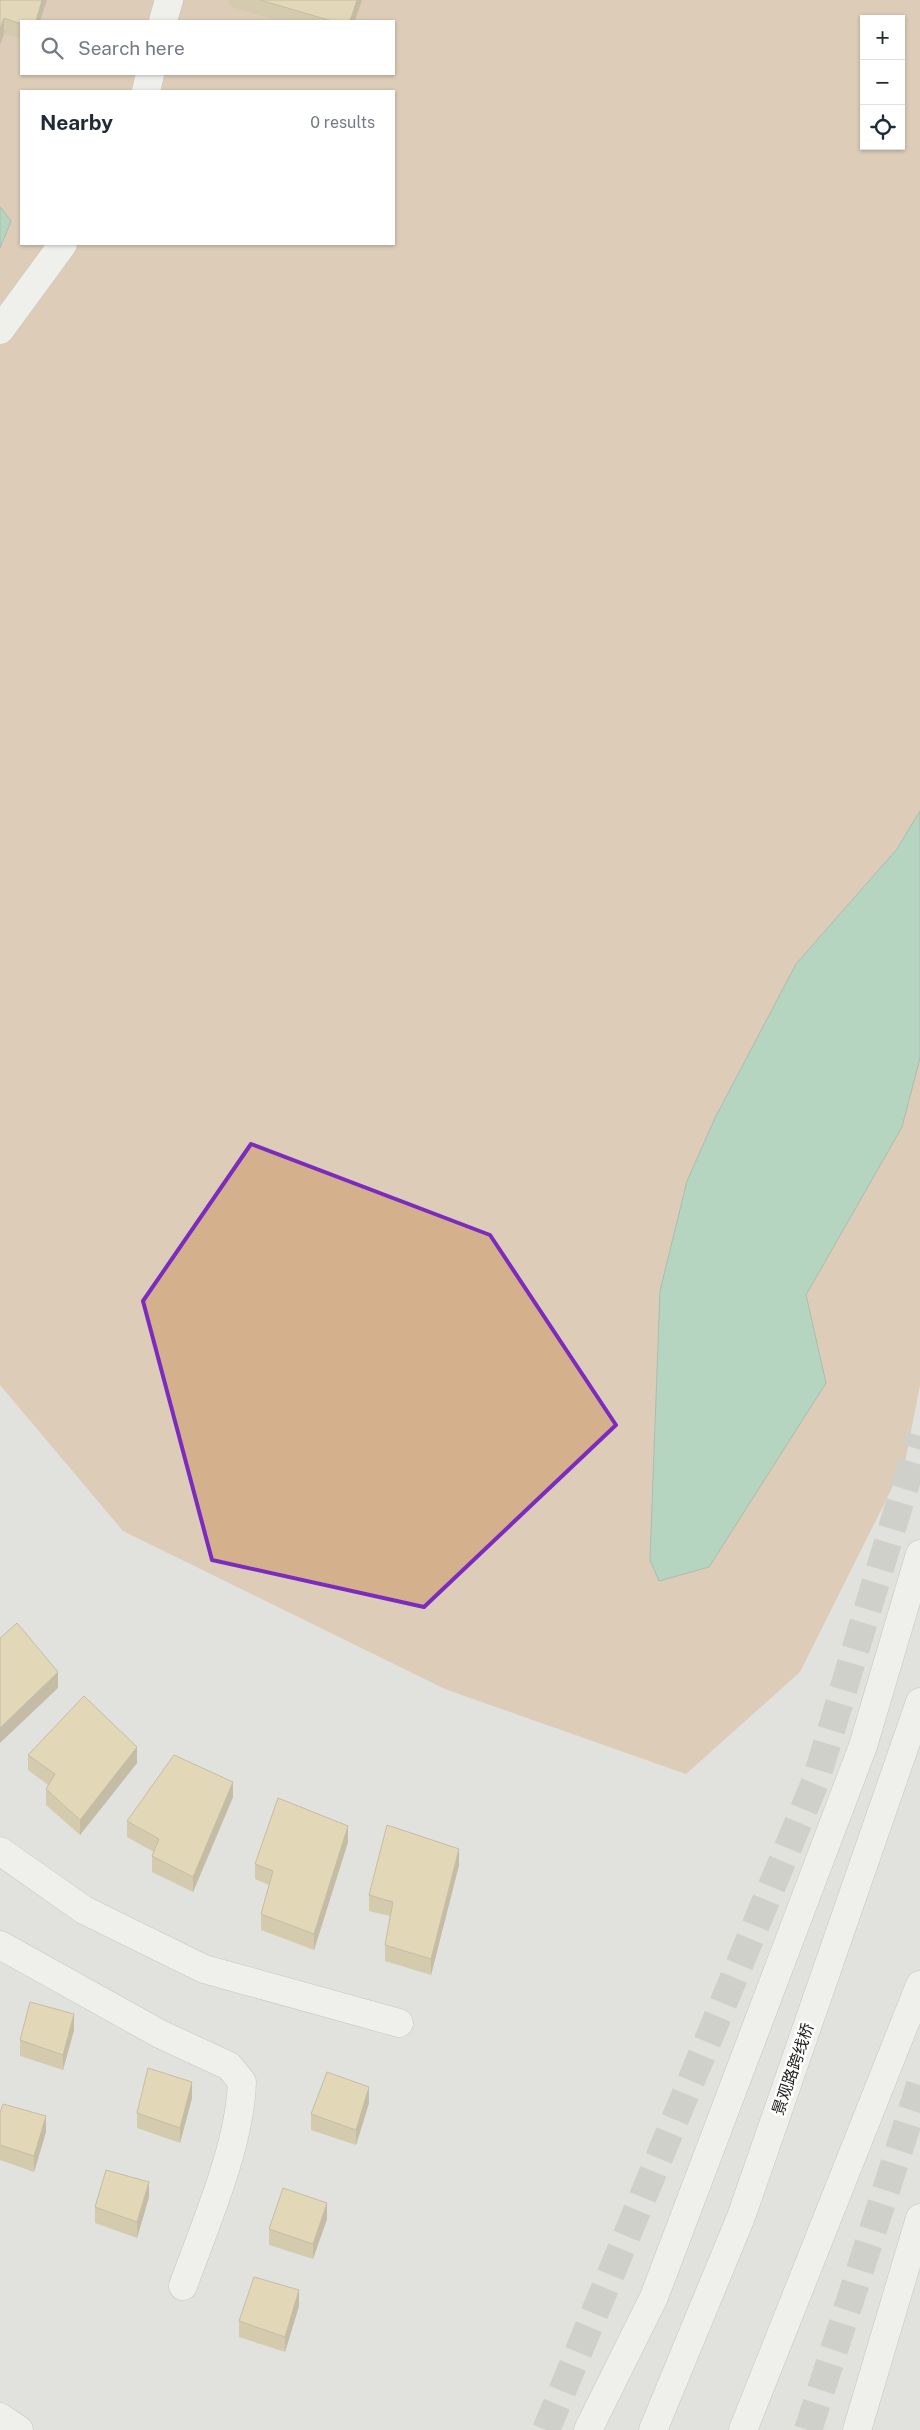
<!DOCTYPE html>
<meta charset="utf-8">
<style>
:root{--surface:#fff;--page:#f2f2f3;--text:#1f2937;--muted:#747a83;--line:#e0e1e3}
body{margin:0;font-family:"Public Sans","Noto Sans SC",sans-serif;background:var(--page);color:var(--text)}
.controls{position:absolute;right:15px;top:15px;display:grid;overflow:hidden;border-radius:0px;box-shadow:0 1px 4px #0004}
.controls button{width:45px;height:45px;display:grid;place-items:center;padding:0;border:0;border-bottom:1px solid var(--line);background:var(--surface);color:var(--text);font:25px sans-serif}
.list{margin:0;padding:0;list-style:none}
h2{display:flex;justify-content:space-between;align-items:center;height:65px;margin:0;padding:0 20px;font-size:21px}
h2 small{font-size:16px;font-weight:400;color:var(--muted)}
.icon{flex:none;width:28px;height:28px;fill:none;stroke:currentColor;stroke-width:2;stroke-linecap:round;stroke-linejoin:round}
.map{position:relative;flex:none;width:920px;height:2430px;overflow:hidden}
.search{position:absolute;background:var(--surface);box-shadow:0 1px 4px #0004;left:20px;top:20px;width:375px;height:55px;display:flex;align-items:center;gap:12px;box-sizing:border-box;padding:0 18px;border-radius:0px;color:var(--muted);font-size:19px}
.panel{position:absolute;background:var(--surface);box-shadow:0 1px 4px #0004;left:20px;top:90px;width:375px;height:155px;border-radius:0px}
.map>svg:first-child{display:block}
.green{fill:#d4b18c;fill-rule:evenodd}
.water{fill:#82c5a0;stroke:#639278}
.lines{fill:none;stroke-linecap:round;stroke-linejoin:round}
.highway-tunnel{stroke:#babab6;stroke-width:28;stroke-dasharray:28 14;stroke-linecap:butt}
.minor-casing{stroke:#a5a6a1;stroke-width:29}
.highway-casing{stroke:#a5a6a1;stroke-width:29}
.minor{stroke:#fff;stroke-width:28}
.highway{stroke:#fff;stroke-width:28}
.wall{fill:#c3af77}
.shaded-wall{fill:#9f8f61}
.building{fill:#e3cc8a;stroke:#9f8f61}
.marked{fill:none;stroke:#7b2cbf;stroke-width:4;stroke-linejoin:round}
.labels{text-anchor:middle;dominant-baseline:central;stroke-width:5;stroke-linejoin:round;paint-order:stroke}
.street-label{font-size:16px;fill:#1c1c1a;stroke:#fff}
</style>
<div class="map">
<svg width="920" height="2430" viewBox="0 0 920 2430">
<rect width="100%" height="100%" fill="#e1e2dd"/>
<!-- green -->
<path class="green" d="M 0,0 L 920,0 L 920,1385 L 905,1462 L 800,1672 L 686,1774 L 445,1689 L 123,1531 L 0,1385 ZM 864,19 L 901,19 L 901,146 L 864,146 ZM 21,21 L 394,21 L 394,74 L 21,74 ZM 21,91 L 394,91 L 394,244 L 21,244 Z"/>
<!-- water -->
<path class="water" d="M 0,207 L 11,221 L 0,248 Z
M 920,811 L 920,1058 L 902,1127 L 806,1295 L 826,1383 L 709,1567 L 659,1581 L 650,1560 L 660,1291 L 687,1181 L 715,1118 L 796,964 L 897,849 Z"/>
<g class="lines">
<!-- highway-tunnel -->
<path class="highway-tunnel" d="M 546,2430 L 816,1780 L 920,1436
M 808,2430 L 920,2085"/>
<defs>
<path id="minor" d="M 163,21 L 169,0
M 146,91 L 150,74
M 0,330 L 63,244
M 0,1851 L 84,1910 L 204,1969 L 399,2023
M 0,1945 L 160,2034 L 229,2066 L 242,2082 C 240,2146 205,2225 183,2286
M 0,2417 L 19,2430"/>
<path id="highway" d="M 588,2430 L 654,2297 L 863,1746 L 920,1554
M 653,2430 L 741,2217 L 920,1702
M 743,2430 L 920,1985
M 857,2430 L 920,2218"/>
</defs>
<!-- minor casing -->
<use href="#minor" class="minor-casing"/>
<!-- highway casing -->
<use href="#highway" class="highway-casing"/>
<!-- minor -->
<use href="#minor" class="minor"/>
<!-- highway -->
<use href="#highway" class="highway"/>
</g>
<!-- wall -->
<path class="wall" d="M 0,0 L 47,0 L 40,21 L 21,21 L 21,39 L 4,34 Z
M 229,0 L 362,0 L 355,21 L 279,21 L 229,6 Z
M 28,1755 L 137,1763 L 80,1835 L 46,1805 L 46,1789 L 48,1785 L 28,1770 Z
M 233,1797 L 193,1892 L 152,1872 L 152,1856 L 154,1852 L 127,1837 L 127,1821 Z
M 348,1842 L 314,1950 L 261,1930 L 261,1914 L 269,1885 L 255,1879 L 255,1864 Z
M 459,1865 L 431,1975 L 385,1961 L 385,1945 L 390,1916 L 369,1911 L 369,1895 Z
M 74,2030 L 63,2070 L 20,2056 L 20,2040 Z
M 192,2098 L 180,2143 L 137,2128 L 137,2113 Z
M 369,2103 L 356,2145 L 311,2130 L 311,2114 Z
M 0,2113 L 46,2132 L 34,2172 L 0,2160 Z
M 149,2197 L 137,2238 L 95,2223 L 95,2207 Z
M 327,2219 L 313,2259 L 269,2245 L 269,2229 Z
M 299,2306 L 285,2352 L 239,2337 L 239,2321 Z"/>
<!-- shaded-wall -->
<path class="shaded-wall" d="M 42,0 L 47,0 L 40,21 L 36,21 Z
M 357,0 L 362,0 L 355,21 L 350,21 Z
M 4,18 L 4,34 L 0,45 L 0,29 Z
M 58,1672 L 58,1688 L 0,1743 L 0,1728 Z
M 137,1747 L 137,1763 L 80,1835 L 80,1820 Z
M 233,1782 L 233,1797 L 193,1892 L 193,1877 Z
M 348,1826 L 348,1842 L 314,1950 L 314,1934 Z
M 459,1849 L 459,1865 L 431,1975 L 431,1959 Z
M 74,2014 L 74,2030 L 63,2070 L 63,2055 Z
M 192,2082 L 192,2098 L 180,2143 L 180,2128 Z
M 369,2087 L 369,2103 L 356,2145 L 356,2130 Z
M 46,2116 L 46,2132 L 34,2172 L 34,2156 Z
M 149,2182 L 149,2197 L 137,2238 L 137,2222 Z
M 327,2203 L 327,2219 L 313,2259 L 313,2244 Z
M 299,2290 L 299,2306 L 285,2352 L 285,2337 Z"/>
<!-- building -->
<path class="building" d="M 0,0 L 42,0 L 36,21 L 21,21 L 21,24 L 4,18 L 0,29 Z
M 260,0 L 357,0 L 350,21 L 332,21 Z
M 17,1623 L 58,1672 L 0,1728 L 0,1638 Z
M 84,1696 L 137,1747 L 80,1820 L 46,1789 L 55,1774 L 28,1755 Z
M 174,1755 L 233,1782 L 193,1877 L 152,1856 L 159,1839 L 127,1821 Z
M 278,1798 L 348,1826 L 314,1934 L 261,1914 L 273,1871 L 255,1864 Z
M 387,1825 L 459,1849 L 431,1959 L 385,1945 L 393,1902 L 369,1895 Z
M 30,2002 L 74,2014 L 63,2055 L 20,2040 Z
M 148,2068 L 192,2082 L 180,2128 L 137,2113 Z
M 327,2072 L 369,2087 L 356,2130 L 311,2114 Z
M 3,2104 L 46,2116 L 34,2156 L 0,2145 L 0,2113 Z
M 106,2170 L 149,2182 L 137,2222 L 95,2207 Z
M 283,2188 L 327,2203 L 313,2244 L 269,2229 Z
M 254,2277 L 299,2290 L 285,2337 L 239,2321 Z"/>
<!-- marked area -->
<path d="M0 0H920V2430H0ZM 251,1144 L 490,1235 L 616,1425 L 424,1607 L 212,1560 L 143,1301 Z" fill="#e1e2dd" fill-opacity=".55" fill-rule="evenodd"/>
<path class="marked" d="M 251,1144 L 490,1235 L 616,1425 L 424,1607 L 212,1560 L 143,1301 Z"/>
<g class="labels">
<!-- street labels -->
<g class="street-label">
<text transform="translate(793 2069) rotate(-71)">景观路跨线桥</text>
</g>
</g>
</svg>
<div class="controls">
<button>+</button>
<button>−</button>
<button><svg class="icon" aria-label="locate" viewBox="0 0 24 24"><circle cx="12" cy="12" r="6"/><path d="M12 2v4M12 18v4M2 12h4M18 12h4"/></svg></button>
</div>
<div class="search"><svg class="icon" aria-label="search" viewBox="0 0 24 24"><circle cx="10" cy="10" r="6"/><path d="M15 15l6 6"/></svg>Search here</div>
<section class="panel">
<h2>Nearby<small>0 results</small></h2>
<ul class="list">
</ul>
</section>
</div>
